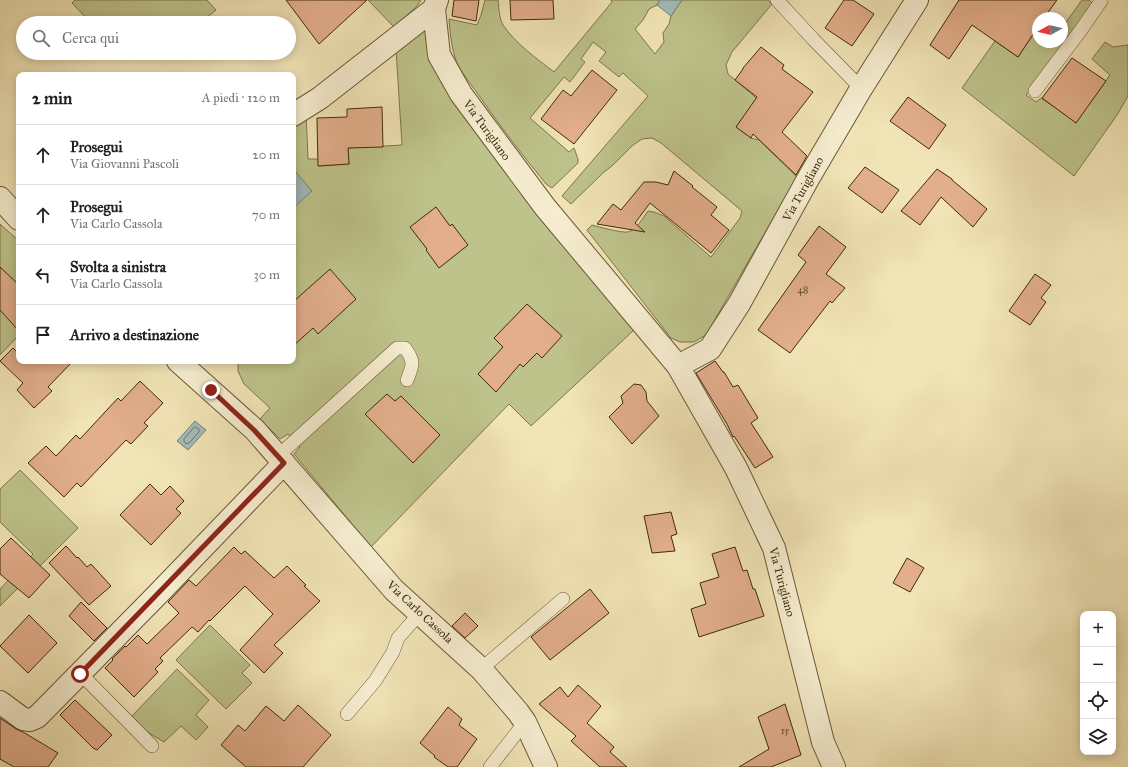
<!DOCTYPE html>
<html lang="it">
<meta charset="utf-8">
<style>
:root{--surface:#fff;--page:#f2f2f2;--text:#202124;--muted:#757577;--line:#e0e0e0}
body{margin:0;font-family:"IM FELL Great Primer",serif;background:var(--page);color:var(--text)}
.controls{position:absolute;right:12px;bottom:12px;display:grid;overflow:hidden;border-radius:8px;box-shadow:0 2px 10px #0003}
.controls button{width:36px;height:36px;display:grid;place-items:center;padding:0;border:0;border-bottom:1px solid var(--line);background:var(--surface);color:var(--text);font:20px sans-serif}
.compass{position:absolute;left:1032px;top:12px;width:36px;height:36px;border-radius:50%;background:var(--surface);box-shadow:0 2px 10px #0003;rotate:262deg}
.stop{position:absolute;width:12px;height:12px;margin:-9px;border:3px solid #8f2418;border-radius:50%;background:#fff}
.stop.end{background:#8f2418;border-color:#fff;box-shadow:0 1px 4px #0008}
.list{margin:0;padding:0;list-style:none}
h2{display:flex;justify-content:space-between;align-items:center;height:52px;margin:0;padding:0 16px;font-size:17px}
h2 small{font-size:13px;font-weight:400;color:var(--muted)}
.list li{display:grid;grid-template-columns:26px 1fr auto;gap:12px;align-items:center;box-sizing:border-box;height:60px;padding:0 16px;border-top:1px solid var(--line)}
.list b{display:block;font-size:15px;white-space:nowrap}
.list p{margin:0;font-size:13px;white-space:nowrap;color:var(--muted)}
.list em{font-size:13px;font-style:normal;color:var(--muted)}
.icon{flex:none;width:22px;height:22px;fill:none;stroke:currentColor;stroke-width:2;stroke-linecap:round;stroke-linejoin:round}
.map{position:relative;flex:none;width:1128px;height:767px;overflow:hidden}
.search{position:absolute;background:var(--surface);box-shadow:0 2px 10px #0003;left:16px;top:16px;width:280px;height:44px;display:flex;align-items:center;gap:10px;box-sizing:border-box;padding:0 14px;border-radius:22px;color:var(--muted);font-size:15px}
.panel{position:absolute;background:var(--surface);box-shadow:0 2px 10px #0003;left:16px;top:72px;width:280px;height:292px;border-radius:8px}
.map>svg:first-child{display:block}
.green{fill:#bec38b;stroke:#7e764b}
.water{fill:#a1bbba;stroke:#7a8174}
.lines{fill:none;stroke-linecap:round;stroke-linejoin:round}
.shore{stroke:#707262;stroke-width:1}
.building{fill:#e2ae8b;stroke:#3f2a0b}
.lane-casing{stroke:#6c5836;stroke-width:14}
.street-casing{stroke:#6c5836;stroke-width:24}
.lane{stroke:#f6edd0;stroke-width:13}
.street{stroke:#f6edd0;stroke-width:22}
.route{stroke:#8f2418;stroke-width:5}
.labels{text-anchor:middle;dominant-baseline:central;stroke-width:3;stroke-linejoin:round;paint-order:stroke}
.number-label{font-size:10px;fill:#684b2b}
.street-label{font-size:12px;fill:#3f2a0b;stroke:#f6edd0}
</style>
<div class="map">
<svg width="1128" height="767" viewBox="0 0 1128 767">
<rect width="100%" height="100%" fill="#f1e4b6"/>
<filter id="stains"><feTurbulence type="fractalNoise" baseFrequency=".005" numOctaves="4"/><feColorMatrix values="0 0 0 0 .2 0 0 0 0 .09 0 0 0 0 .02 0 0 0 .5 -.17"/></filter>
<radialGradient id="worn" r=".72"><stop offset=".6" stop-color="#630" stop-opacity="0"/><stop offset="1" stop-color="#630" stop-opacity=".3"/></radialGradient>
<!-- green -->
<path class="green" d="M 75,0 L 207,0 L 216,10 L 200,23 L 162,23 L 161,22 L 154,23 L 91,23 L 72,3 Z
M 368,0 L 421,0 L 417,6 L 394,27 Z
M 485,0 L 498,0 C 499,8 499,18 503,25 C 516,44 536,58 554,72 L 612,2 L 611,0 L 660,0 L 657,5 L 649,9 L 643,20 L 635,29 L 655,54 L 664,42 L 663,33 L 669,24 L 671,16 L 682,0 L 768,0 L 772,4 L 732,52 L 726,65 L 728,74 L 761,102 L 745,121 L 742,119 L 736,127 L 751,138 L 759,140 L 797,177 L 706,335 L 694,342 L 680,342 L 671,338 L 587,230 L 592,225 C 599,227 622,233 628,232 C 636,230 643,218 648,211 L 654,212 L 664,216 L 711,257 L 740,218 L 742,211 L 661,143 L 652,138 L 642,139 L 633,145 L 613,165 L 603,173 L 571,204 L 562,196 L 648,96 L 623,73 L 619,77 L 599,61 L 606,52 L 593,42 L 581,59 L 585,62 L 570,82 L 564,77 L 530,118 L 569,152 L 574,148 L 578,159 L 578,163 L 552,188 L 546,184 C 523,156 501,127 480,97 C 473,87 465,77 459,67 C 452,54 450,34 449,19 L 477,25 L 481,15 Z
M 1082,0 L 1089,0 L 1093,4 L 1026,95 L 1036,102 L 1041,98 L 1076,122 L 1110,75 L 1092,59 L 1105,42 L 1113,47 L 1128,45 L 1128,96 L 1117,115 L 1074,176 L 962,88 L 995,41 L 1018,57 L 1038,27 L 1038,42 L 1062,42 L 1062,28 Z
M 425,26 L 634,330 L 531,426 L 509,404 L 371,547 L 294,454 L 300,447 L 288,434 L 280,439 L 260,419 L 270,408 L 244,384 L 238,371 L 238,361 L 293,361 L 293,122 L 306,113 L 308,159 L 318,159 L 319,166 L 349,164 L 348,148 L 402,145 L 396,49 Z
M 0,224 L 19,241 L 19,335 L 0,355 Z
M 20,470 L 78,528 L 0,606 L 0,589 L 33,554 L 0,522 L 0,489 Z
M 210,625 L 250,665 L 242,673 L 252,683 L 226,709 L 176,660 Z
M 177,669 L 209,700 L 196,715 L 208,727 L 196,740 L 181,726 L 164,742 L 144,730 L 132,716 Z"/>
<!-- water -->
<path class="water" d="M 660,0 L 682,0 L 671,16 L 657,5 Z
M 294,170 L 312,191 L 293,208 L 293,171 Z
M 195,421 L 206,430 L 188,450 L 177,441 Z"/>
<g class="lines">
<!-- shore -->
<path class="shore" d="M 195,427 L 199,429 L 199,432 L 189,443 L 186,444 L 184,441 L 184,439 Z"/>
</g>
<!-- building -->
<path class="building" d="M 286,0 L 367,0 L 319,44 Z
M 454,0 L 479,0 L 476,21 L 452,16 Z
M 510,0 L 553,0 L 554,19 L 511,20 Z
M 844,0 L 853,0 L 874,14 L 852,46 L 825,28 Z
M 959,0 L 1057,0 L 1044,18 L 1038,18 L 1038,27 L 1018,57 L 972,25 L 949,59 L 930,45 Z
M 761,47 L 784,65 L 782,69 L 813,92 L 782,132 L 807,156 L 796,175 L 753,134 L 751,138 L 736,127 L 757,97 L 735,80 L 743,69 L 743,68 Z
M 1072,58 L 1106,81 L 1076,123 L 1042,98 Z
M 592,70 L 617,90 L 574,144 L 541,119 L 563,90 L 571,96 Z
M 908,97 L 946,125 L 929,149 L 890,121 Z
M 382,107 L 383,147 L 348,148 L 349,164 L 318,166 L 317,118 L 347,117 L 347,109 Z
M 865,167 L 899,190 L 882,213 L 848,188 Z
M 937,169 L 952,179 L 952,180 L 987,209 L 973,227 L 941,197 L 920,225 L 901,211 Z
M 674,171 L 693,186 L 692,187 L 717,207 L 711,215 L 729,230 L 711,253 L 650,203 L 635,223 L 645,232 L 597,224 L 613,204 L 621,210 L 644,182 L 656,182 L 668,185 Z
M 436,207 L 450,226 L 452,224 L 468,245 L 439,268 L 426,250 L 427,249 L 410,227 Z
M 819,226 L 846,247 L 826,274 L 845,288 L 832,303 L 830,301 L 790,353 L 758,330 L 806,262 L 798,255 Z
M 0,267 L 19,285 L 19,331 L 0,310 Z
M 330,269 L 356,299 L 318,334 L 313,328 L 293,346 L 293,302 Z
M 1035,274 L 1051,285 L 1041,298 L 1046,302 L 1030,325 L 1009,311 Z
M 527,304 L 562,336 L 542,358 L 537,353 L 523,367 L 520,364 L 496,392 L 478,374 L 503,347 L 494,338 Z
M 13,348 L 19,354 L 19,361 L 73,361 L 48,387 L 52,391 L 34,408 L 17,390 L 23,383 L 0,361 Z
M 715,361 L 723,372 L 724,372 L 733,387 L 738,385 L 758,418 L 751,423 L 773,457 L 755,468 L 734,436 L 733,437 L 727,424 L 696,373 Z
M 140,381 L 163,403 L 144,423 L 148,426 L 131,444 L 126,440 L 81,487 L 77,483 L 64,497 L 28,463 L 46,446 L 56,456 L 76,435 L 80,439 L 118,398 L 121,401 Z
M 634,384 L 641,385 L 646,392 L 647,401 L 659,416 L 632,444 L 609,417 L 623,403 L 621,396 Z
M 387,394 L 395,401 L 401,396 L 440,435 L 413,463 L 365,414 Z
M 150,484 L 161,495 L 170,486 L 184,501 L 176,509 L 181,513 L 151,545 L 120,515 Z
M 671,512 L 677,534 L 671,536 L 675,551 L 652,553 L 644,516 Z
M 11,538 L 50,575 L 29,598 L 0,574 L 0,549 Z
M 66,546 L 77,558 L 78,557 L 87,567 L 91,564 L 111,586 L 89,605 L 49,563 Z
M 234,547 L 241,554 L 245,551 L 274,578 L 287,566 L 306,585 L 304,586 L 320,601 L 274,645 L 283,653 L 264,673 L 240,650 L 273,614 L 245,586 L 210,621 L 209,620 L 198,632 L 192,627 L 160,658 L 163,661 L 155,669 L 158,672 L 134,697 L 105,668 L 113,660 L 112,659 L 125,646 L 126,647 L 138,635 L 147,644 L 179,613 L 168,602 L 189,580 L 196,586 Z
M 735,547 L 743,571 L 747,570 L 753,589 L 755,589 L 764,616 L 699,637 L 691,609 L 706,604 L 700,583 L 719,577 L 712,554 Z
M 907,558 L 924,568 L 910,592 L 893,583 Z
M 590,589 L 609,613 L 550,660 L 531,637 Z
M 81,602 L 107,628 L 94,641 L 69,616 Z
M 465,613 L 478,626 L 465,638 L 452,626 Z
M 29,615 L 57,643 L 28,673 L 0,646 Z
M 578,685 L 601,706 L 587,723 L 614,747 L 610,752 L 627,767 L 600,767 L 571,741 L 576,736 L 539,704 L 560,687 L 568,697 Z
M 75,700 L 112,735 L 97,750 L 93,748 L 60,715 Z
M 785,704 L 801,755 L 771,767 L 739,767 L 769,749 L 758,717 Z
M 298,705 L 331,735 L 303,767 L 246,767 L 221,745 L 238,725 L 245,731 L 266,706 L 284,721 Z
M 448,707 L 462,719 L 459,725 L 477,739 L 457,767 L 448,767 L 434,757 L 435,756 L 420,743 Z
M 0,718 L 16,729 L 23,732 L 58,753 L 48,767 L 14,767 L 0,759 Z"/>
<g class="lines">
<defs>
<path id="lane" d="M 777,0 L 813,39 L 854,81 L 862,87
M 1035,91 L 1081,30 L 1101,1 L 1100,0
M 278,456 L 397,348 L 405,348 C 415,362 413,365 407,380
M 481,669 L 563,599
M 80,673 L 152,746
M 347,714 L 375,681 L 385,665 L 393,652 L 398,638 L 420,613
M 490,767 L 525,722"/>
<path id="street" d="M 437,0 L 434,9 L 439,55 L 461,94 L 545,207 L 678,366 L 736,468 L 774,548 L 823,742 L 834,767
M 293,115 L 320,98 L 434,9
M 0,198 L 19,219
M 178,361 L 255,430 L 394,590 L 481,669 L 518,712 L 525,722 L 546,767
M 678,366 L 710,349 L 739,304 L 808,179 L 862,87 L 917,0
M 0,702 L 23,719 L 30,720 L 37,717 L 157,595 L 284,463"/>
</defs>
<!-- lane casing -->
<use href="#lane" class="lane-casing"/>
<!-- street casing -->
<use href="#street" class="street-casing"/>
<!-- lane -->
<use href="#lane" class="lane"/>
<!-- street -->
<use href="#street" class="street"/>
</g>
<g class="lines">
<!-- route -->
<path class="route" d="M 80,674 L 284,463 L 254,430 L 211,390"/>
</g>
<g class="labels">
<!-- number labels -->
<g class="number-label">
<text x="803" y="290">48</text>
<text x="785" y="731">15</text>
</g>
<!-- street labels -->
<g class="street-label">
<text transform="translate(487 130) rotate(54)">Via Turigliano</text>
<text transform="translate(803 189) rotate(-61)">Via Turigliano</text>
<text transform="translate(782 582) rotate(75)">Via Turigliano</text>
<text transform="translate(420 612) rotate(43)">Via Carlo Cassola</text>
</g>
</g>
<rect width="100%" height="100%" filter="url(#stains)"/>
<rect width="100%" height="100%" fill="url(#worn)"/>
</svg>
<div class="controls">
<button>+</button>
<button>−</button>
<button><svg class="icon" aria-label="locate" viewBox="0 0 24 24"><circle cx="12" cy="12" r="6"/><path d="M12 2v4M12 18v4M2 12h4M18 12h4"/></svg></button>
<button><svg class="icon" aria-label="layers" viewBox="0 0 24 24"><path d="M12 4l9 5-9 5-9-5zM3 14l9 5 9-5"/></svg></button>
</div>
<svg class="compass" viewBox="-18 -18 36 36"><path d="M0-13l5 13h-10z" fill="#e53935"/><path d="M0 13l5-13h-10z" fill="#757577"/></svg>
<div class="stop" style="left:80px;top:674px"></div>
<div class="stop end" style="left:211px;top:390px"></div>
<div class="search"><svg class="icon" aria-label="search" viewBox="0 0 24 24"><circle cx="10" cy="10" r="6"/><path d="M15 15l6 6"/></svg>Cerca qui</div>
<section class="panel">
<h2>2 min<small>A piedi · 120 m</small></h2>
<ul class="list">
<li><svg class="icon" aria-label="ahead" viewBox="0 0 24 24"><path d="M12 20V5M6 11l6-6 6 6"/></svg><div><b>Prosegui</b><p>Via Giovanni Pascoli</p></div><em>20 m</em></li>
<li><svg class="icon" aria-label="ahead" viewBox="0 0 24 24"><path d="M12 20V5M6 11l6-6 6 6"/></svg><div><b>Prosegui</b><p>Via Carlo Cassola</p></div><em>70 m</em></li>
<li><svg class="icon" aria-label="left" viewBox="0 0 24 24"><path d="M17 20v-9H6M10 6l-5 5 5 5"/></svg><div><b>Svolta a sinistra</b><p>Via Carlo Cassola</p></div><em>30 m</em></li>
<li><svg class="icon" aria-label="arrive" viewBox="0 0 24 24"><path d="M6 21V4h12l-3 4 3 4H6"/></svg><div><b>Arrivo a destinazione</b></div></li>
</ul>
</section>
</div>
